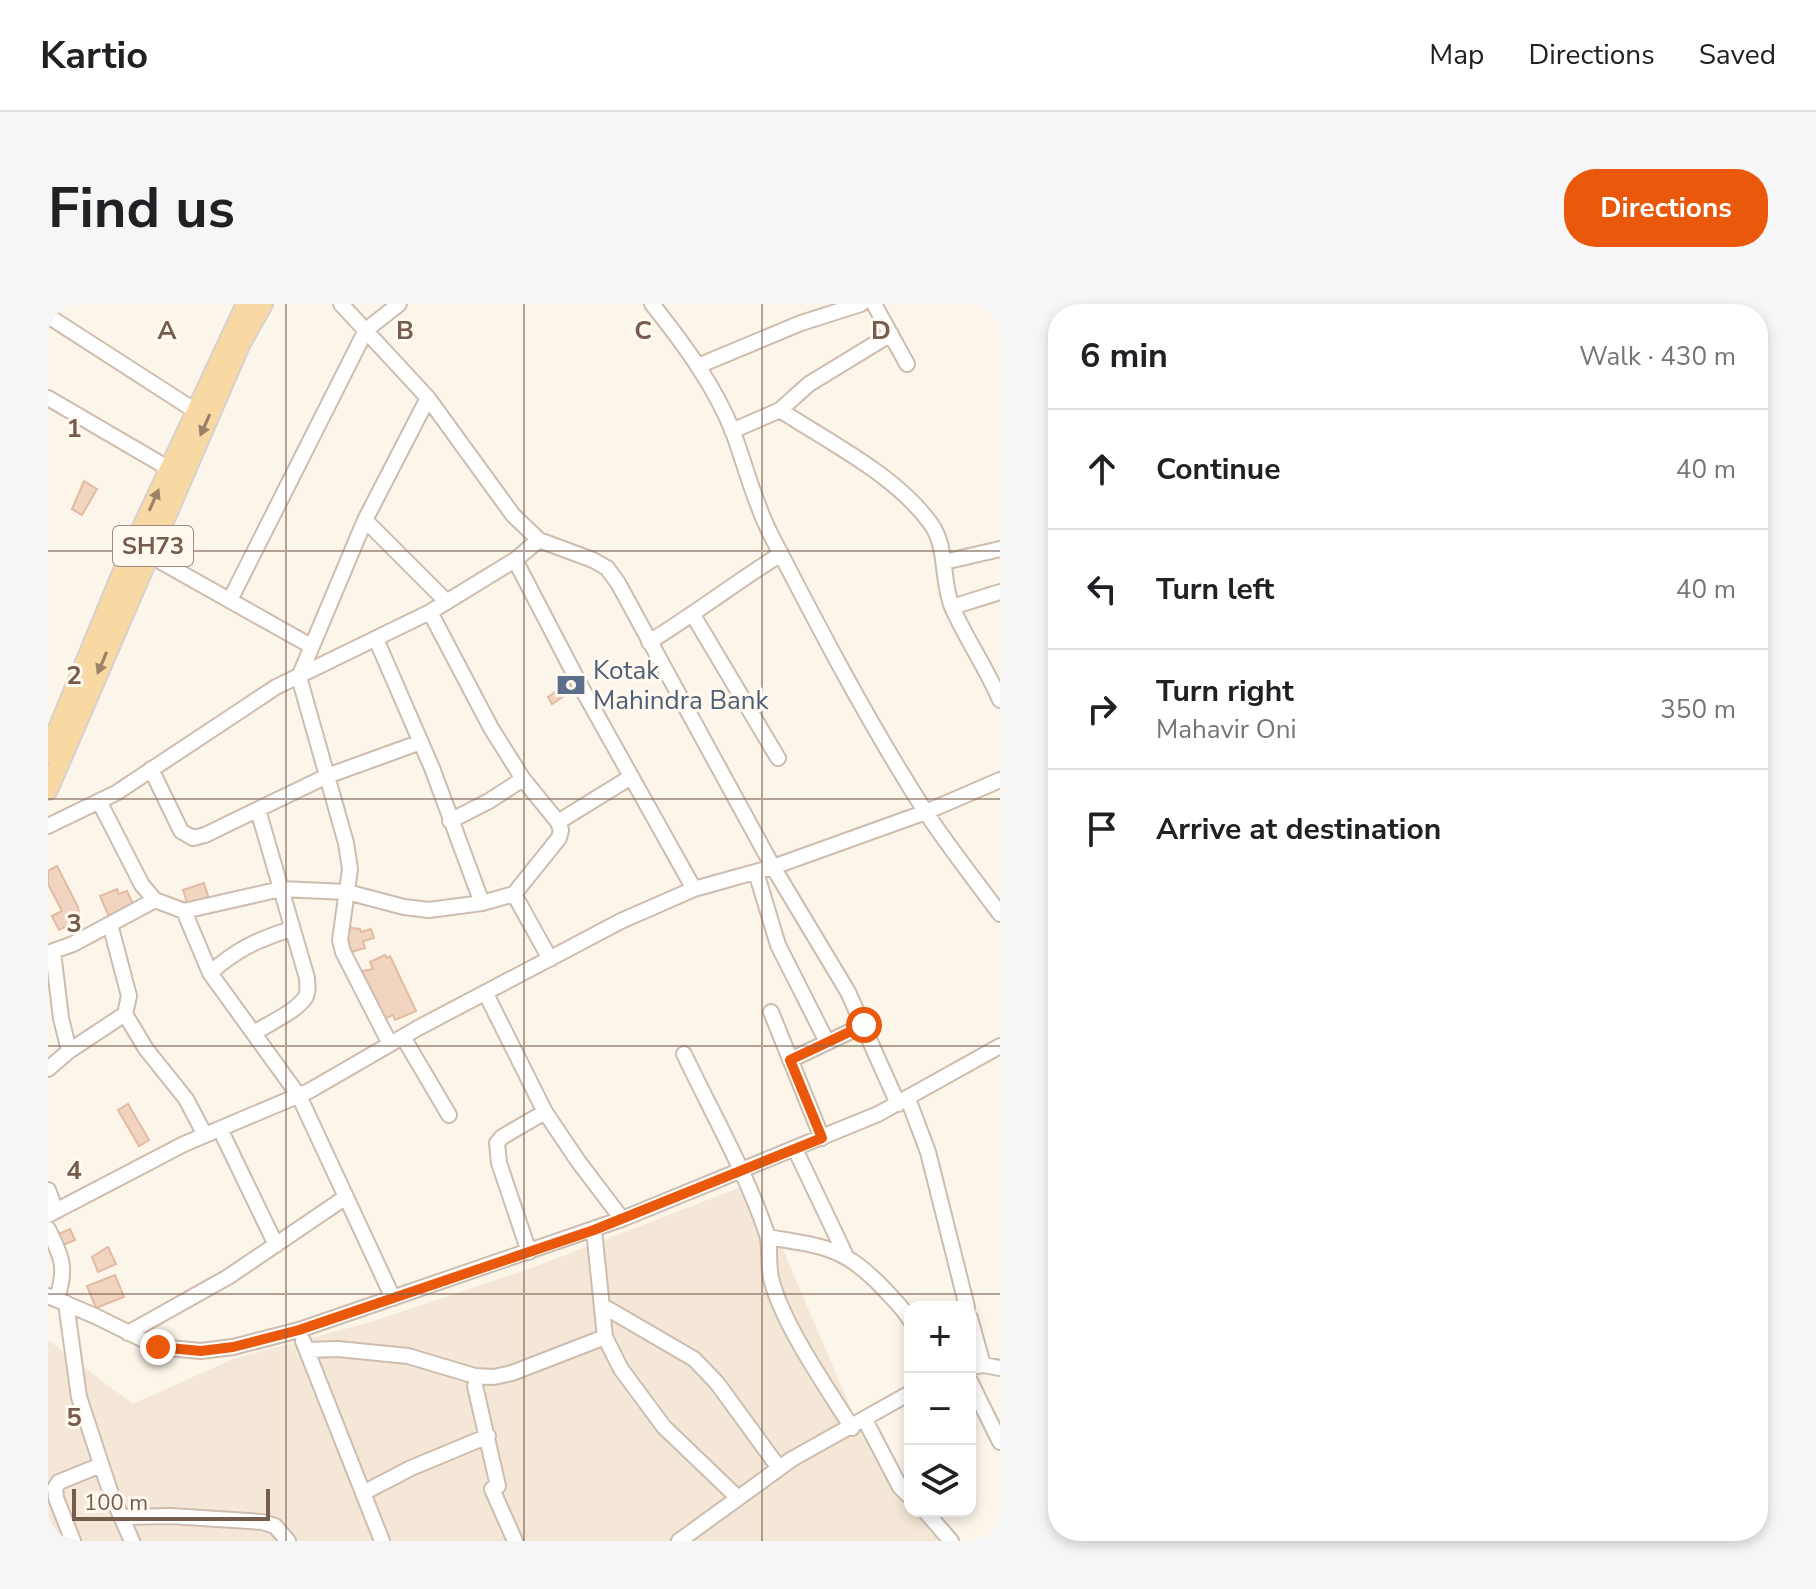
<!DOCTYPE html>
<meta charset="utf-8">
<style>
:root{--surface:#fff;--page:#f6f6f6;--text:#202124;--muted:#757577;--line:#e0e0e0;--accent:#ea580c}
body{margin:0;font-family:"Nunito Sans",sans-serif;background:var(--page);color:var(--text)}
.controls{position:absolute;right:24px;bottom:24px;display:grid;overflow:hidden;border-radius:16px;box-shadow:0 4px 12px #0003}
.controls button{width:72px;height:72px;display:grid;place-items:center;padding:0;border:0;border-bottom:2px solid var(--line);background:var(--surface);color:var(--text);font:40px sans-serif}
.scale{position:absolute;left:24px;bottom:20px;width:198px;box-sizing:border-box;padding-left:8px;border:4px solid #765c4d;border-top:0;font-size:22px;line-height:28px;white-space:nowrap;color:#765c4d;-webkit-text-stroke:6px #fff9f0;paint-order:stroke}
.stop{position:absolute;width:24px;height:24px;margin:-18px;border:6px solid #ea580c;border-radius:50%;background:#fff}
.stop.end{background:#ea580c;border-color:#fff;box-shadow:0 2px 8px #0008}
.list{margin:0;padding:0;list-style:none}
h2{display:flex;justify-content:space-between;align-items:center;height:104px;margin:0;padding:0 32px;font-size:34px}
h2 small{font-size:26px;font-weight:400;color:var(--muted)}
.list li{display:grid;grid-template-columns:52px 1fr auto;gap:24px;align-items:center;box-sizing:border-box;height:120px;padding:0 32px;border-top:2px solid var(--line)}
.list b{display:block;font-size:30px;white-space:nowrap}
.list p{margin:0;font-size:26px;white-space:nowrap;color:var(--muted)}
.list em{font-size:26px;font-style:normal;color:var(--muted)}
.icon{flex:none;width:44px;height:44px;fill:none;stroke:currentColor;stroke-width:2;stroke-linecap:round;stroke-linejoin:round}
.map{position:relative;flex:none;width:952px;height:1237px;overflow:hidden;border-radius:32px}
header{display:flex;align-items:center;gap:48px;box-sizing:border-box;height:112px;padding:0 40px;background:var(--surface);border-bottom:2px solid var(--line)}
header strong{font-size:38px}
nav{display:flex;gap:44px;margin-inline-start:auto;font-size:28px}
.intro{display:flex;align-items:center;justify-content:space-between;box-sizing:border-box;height:192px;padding:0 48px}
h1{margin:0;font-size:56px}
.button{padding:20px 36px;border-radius:32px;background:var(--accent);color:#fff;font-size:28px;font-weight:700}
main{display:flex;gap:48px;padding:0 48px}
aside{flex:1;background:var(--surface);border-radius:32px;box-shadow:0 4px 12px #0003}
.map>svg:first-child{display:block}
.residential{fill:#f4e7d7}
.building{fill:#f1d5c1;stroke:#e3bba2;stroke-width:2}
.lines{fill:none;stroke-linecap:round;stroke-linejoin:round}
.minor-casing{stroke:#cebdaf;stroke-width:18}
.major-casing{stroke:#d9d1cd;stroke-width:22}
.minor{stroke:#fff;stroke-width:14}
.major{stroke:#f8d9a4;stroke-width:18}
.oneway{fill:#9d8267}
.route{stroke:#ea580c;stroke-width:10}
.grid{fill:none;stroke:#765c4d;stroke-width:2;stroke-opacity:0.55}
.labels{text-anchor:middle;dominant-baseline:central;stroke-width:6;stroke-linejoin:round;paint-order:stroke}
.shield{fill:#fff9f0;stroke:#9f8b7e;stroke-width:2}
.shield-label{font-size:24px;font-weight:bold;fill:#765c4d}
.service-label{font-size:26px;fill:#4e5e75;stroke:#fff9f0;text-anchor:start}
.grid-label{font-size:26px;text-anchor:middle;font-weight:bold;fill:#765c4d;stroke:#fff9f0;stroke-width:6;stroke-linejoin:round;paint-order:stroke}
</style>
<header>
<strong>Kartio</strong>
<nav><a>Map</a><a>Directions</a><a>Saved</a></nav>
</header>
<div class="intro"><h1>Find us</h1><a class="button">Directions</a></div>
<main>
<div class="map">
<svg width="952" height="1237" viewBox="0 0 952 1237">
<rect width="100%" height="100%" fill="#fcf5e9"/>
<!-- residential -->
<path class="residential" d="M 706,878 L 816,1135 L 862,1184 L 862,1207 L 884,1207 L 912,1237 L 0,1237 L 0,1036 L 85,1100 L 185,1055 L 323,1018 L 481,965 Z"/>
<!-- building -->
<path class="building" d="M 36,177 L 49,185 L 34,211 L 24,205 Z
M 524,377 L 528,384 L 504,400 L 500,393 Z
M 9,562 L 30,603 L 32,615 L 11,626 L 4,612 L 14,607 L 0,580 L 0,567 Z
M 156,579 L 161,595 L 140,602 L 135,586 Z
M 69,585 L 71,590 L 79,587 L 87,605 L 62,615 L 52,592 Z
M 302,621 L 303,624 L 312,625 L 313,628 L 323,625 L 326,634 L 315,637 L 317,644 L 303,648 L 296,623 Z
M 337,651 L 339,654 L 342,652 L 368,707 L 347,716 L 345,711 L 332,717 L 310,668 L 325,665 L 322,658 Z
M 80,800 L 101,836 L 91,842 L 70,806 Z
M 22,925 L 27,936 L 13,942 L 8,931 Z
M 60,943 L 68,960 L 50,968 L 44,953 Z
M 67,971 L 76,993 L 48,1004 L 39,982 Z"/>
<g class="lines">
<defs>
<path id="minor" d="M 293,0 L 380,94 L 465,211 L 491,236 L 545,256 L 559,264 L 570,279 L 725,563 L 800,688 L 850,800
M 604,0 C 635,39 667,82 685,128 C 698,163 706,198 723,231 C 771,324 820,418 877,507 C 900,542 927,576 952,610
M 826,0 L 859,60
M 0,12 L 146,106
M 650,62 L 753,19 L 813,0
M 0,94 L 120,164
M 732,106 C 782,139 848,171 883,220 C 900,244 893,276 904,303 C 918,335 938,363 952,396
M 684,127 L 732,106 L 761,80 L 843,30
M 317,216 L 399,298
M 101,251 L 263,342
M 467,256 L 532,381 L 646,585
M 896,258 L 952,245
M 182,296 L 318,26 L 351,0
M 904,303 L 952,288
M 645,311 L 730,454
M 328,335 L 384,464 L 434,599 L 466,590 L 511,534 L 513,526 L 510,518 L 475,475 L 443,424 L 382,308
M 601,338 C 647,310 688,278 733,250
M 103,465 L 133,527 L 145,534 L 157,531 L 279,472 L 373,438
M 51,497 L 94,581 L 107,596 L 136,607 L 233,585 L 299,588 L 356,603 L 381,606 L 434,599
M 402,517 L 441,497 L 475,475
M 510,518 L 583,473
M 0,522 L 68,489 L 228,383 L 382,308 L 467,256 L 491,236
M 708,568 L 730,641 L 779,738
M 466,590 L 502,655
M 136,607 L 162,669 L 251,792 L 345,994
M 5,648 L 13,714 L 21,747
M 0,649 L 25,640 L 107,596
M 162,669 C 189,645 209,636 243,625
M 438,690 L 497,808 L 530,857 L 574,915
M 723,708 L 774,834
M 77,710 L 98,745 L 138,795 L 157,831
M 206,729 C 221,719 246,709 257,694 C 261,688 259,681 259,674 L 210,506
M 355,733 L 401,811
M 342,740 L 295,648 L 292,636 L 302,565 L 298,539 L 251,373 L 317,216 L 380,94
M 636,750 C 664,809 698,868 719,930 C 723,944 719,962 724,978 C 737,1024 778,1082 804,1124
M 742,756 L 816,721
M 0,765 L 21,747 L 77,710 L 81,692 L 62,620
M 860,795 L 880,848 L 919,1003
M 172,825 L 228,941
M 747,845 L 797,950
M 0,886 L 8,907
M 0,911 L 136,840 L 261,787 L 370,724 L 573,617 L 646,585 L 725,563 L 878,508 L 952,476
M 0,925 C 14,953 19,964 9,994
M 546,926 L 557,1033 L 573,1065 L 616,1123 L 690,1194
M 720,933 C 777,943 796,942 838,987 C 846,996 856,1005 862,1016
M 481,948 L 451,859 L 449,839 L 454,833 L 497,808
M 0,992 L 47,1012 L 110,1043 L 153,1047 L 185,1043 L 251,1026 L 574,915 L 830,810 L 952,742
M 18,999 L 31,1093 L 63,1190 L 84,1237
M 555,1002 L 646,1055 L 669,1079 L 731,1164
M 922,1014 L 935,1061
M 80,1029 L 180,973 L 298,893
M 255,1037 L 334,1237
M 259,1046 L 290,1045 L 360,1052 L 427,1072 L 446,1073 L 464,1069 L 557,1033
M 922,1063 L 935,1061 L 952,1064
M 922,1077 L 952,1138
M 427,1082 L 450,1182
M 817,1116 L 852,1183 L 862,1193
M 444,1185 L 467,1237
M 315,1189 L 363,1164 L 440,1132
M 877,1207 L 903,1237
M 75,1213 L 123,1212 L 214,1218 L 227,1222 L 240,1237
M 25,1237 L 8,1194 L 7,1184 L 11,1178 L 53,1161
M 631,1237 L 744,1155 L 862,1089"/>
<path id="major" d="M 0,449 L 83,247 L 198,0
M 0,486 L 193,39 L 215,0"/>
</defs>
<!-- minor casing -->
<use href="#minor" class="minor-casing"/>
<!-- major casing -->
<use href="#major" class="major-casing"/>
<!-- minor -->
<use href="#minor" class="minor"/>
<!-- major -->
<use href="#major" class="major"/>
</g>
<!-- one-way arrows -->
<defs><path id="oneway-solid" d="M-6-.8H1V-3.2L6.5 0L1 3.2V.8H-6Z" transform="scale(2)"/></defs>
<g class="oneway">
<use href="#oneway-solid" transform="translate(157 121) rotate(114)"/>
<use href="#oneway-solid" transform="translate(106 196) rotate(-66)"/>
<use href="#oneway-solid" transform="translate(54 359) rotate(113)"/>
</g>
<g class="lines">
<!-- route -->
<path class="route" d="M 110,1043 L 153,1047 L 185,1043 L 251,1026 L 546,926 L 774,834 L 742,756 L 816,721"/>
</g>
<!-- grid -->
<path class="grid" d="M 238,0 L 238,1237M 476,0 L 476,1237M 714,0 L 714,1237M 0,247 L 952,247M 0,495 L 952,495M 0,742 L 952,742M 0,990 L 952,990"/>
<!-- icons -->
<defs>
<symbol id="bank-bare" viewBox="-9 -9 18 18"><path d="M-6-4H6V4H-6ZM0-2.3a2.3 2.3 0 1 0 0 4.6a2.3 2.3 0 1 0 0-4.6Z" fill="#5c6f8a" stroke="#fff9f0" stroke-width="2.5" paint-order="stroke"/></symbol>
</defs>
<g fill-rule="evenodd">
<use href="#bank-bare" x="503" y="361" width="40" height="40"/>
</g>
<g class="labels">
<!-- shield labels -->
<rect class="shield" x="65" y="222" width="80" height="40" rx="6"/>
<g class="shield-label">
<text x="105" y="242">SH73</text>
</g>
<!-- service labels -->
<g class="service-label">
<text x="545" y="366">Kotak<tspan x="545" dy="30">Mahindra Bank</tspan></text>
</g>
</g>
<g class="grid-label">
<text x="119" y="35">A</text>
<text x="357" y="35">B</text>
<text x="595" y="35">C</text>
<text x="833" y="35">D</text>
<text x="26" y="133">1</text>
<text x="26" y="380">2</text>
<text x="26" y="628">3</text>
<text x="26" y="875">4</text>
<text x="26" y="1122">5</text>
</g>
</svg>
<div class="controls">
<button>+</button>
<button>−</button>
<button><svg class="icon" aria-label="layers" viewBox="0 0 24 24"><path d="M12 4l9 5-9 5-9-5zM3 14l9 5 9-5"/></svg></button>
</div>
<div class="scale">100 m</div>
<div class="stop" style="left:816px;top:721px"></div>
<div class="stop end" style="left:110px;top:1043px"></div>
</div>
<aside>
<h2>6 min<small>Walk · 430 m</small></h2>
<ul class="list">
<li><svg class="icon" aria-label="ahead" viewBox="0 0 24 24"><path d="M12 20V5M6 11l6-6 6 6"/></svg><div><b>Continue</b></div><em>40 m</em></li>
<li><svg class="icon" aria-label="left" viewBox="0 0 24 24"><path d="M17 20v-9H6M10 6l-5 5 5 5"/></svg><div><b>Turn left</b></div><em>40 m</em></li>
<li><svg class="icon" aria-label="right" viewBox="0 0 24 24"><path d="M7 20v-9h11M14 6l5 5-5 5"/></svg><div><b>Turn right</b><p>Mahavir Oni</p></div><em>350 m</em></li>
<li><svg class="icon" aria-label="arrive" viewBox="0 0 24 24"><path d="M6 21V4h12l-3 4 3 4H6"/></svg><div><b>Arrive at destination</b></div></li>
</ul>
</aside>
</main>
